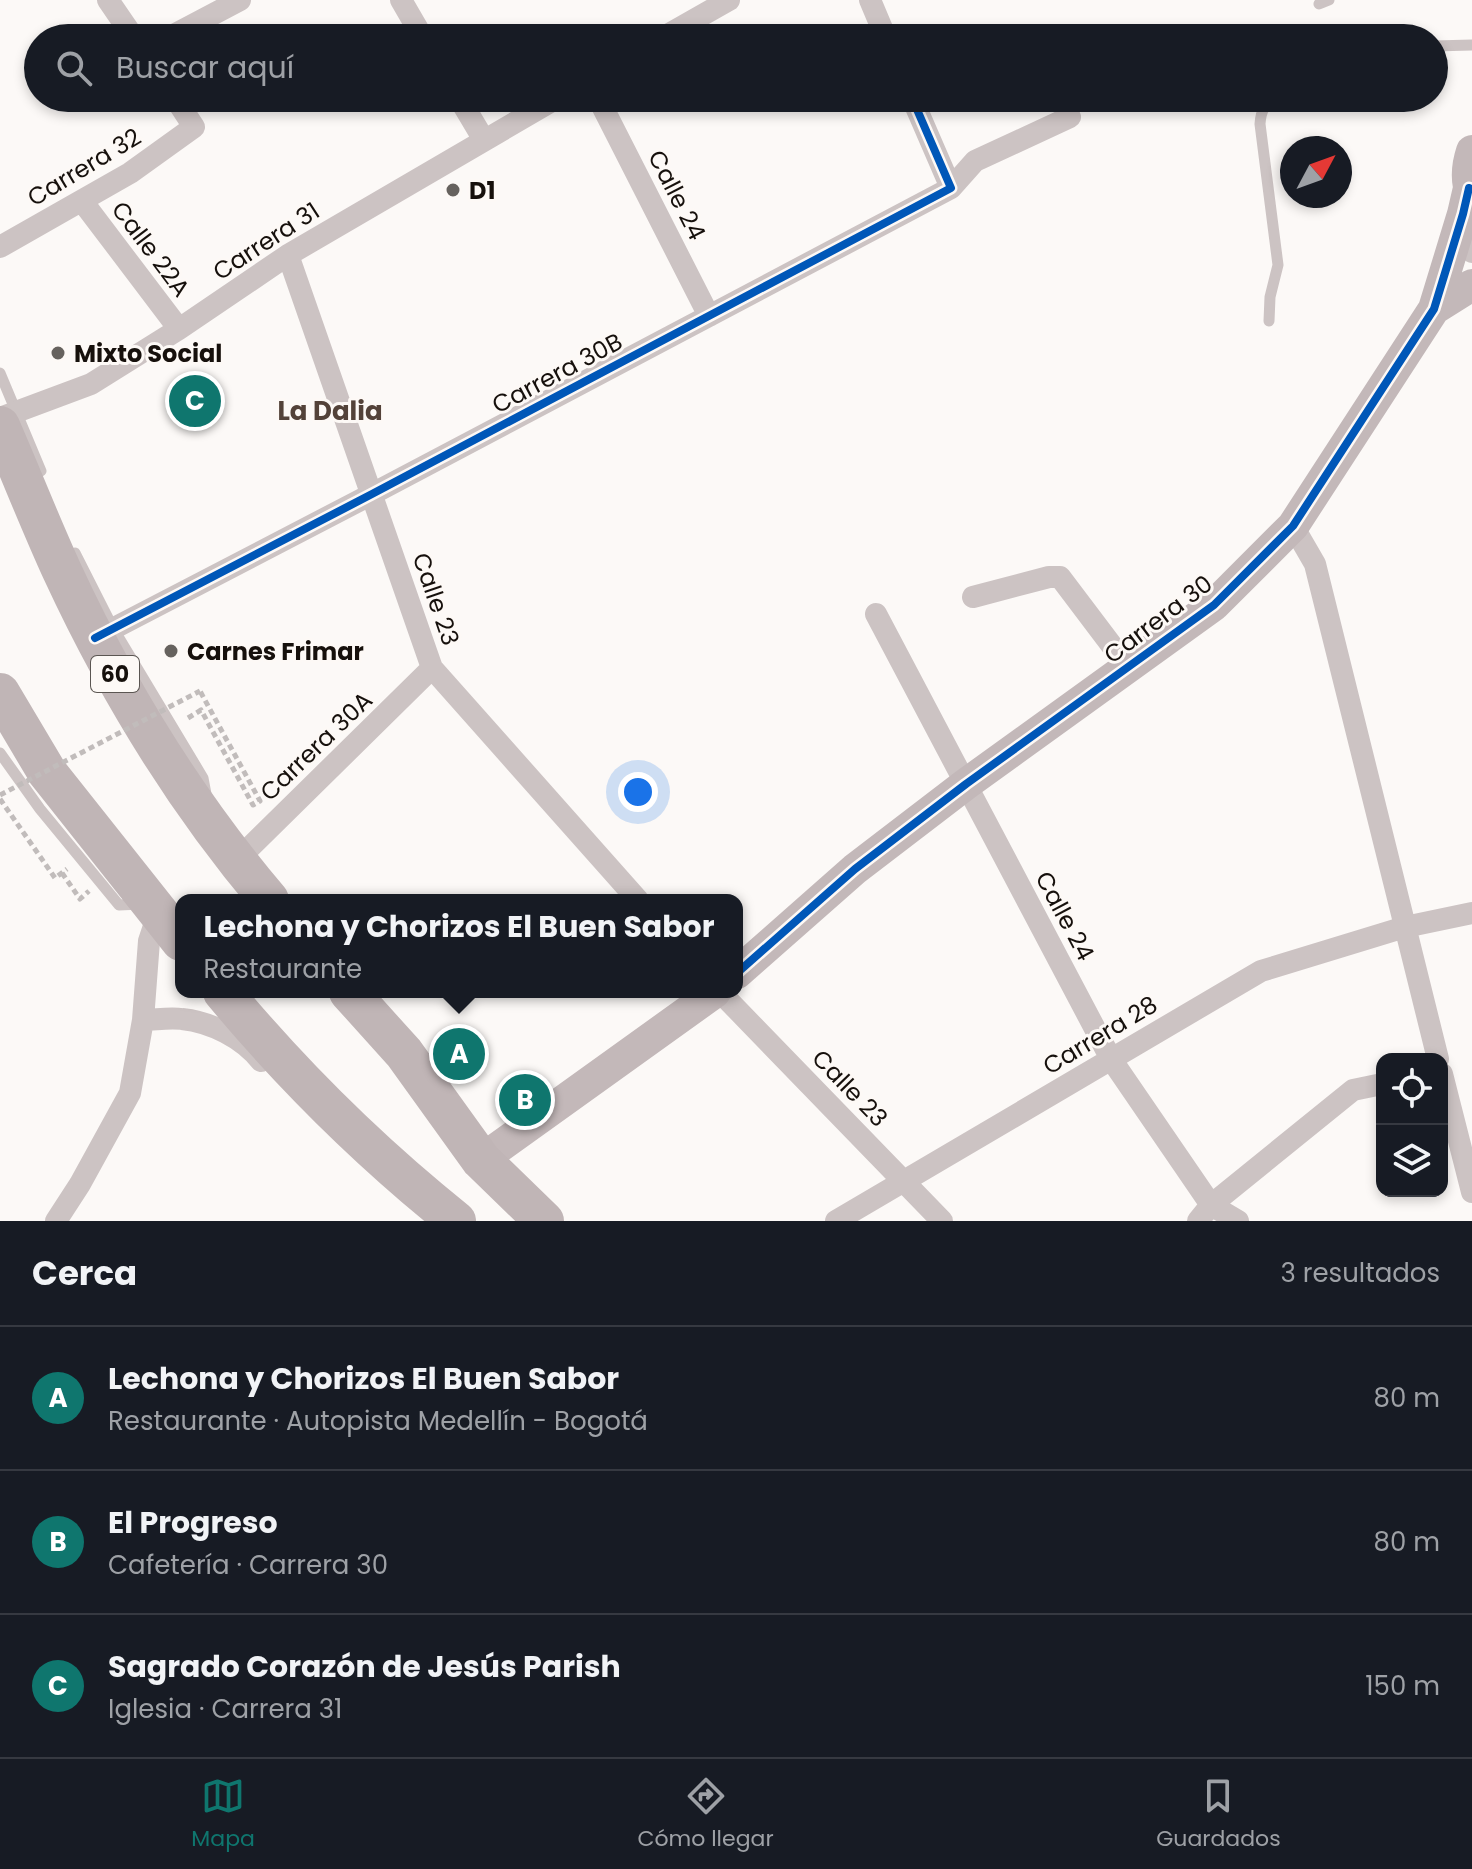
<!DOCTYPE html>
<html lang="es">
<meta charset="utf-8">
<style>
:root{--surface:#171b24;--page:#242831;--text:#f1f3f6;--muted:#9ea1a6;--line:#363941;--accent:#0f766e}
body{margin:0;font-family:Poppins,sans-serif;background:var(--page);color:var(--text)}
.controls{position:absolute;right:24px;bottom:24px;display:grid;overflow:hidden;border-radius:16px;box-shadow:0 4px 12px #0003}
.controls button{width:72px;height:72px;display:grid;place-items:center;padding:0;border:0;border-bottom:2px solid var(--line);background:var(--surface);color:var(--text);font:40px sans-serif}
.compass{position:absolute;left:1280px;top:136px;width:72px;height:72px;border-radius:50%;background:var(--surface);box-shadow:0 4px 12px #0003;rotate:49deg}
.you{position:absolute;left:638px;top:792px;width:28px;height:28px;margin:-20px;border:6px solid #fff;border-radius:50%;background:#1a73e8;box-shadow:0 0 0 12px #1a73e833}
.badge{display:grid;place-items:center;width:52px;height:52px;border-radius:50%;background:var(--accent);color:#fff;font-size:26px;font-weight:700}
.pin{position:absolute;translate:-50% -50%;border:4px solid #fff;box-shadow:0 2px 8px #0006}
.popup{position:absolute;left:175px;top:894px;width:568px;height:104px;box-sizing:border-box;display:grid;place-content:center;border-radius:16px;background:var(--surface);filter:drop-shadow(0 2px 6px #0005);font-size:26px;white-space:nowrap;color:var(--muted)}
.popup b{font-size:30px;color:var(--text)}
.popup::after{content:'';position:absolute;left:50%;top:100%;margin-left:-16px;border:16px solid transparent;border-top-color:var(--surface)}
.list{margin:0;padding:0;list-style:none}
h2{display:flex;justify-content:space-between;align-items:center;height:104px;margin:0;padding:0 32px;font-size:34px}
h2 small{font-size:26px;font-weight:400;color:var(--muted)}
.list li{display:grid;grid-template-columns:52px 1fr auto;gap:24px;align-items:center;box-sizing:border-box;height:144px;padding:0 32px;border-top:2px solid var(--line)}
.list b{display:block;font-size:30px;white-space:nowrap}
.list p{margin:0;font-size:26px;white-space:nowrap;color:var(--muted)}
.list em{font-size:26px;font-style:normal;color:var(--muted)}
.icon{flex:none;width:44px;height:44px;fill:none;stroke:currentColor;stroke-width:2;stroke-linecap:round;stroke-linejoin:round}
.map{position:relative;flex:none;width:1472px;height:1221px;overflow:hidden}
.search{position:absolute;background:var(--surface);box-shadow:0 4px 12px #0003;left:24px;right:24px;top:24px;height:88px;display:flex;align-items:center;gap:20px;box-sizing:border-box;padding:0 28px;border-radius:44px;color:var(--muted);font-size:30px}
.sheet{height:536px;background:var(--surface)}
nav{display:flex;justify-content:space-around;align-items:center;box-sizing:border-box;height:112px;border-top:2px solid var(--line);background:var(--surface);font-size:22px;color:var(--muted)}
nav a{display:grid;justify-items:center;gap:4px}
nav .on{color:var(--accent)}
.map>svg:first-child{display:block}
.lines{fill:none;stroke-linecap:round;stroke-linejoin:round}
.path{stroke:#c1bcbb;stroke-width:5;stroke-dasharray:6 4;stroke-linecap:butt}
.lane{stroke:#ccc3c3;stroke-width:11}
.street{stroke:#ccc3c3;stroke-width:22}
.secondary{stroke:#c3b8b9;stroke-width:32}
.highway{stroke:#c0b5b6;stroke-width:40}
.path-bridge{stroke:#c1bcbb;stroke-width:5;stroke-dasharray:6 4;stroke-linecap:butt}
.cycleway-casing{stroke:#fdf9f6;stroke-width:13}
.cycleway{stroke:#0057b8;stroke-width:8}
.poi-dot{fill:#66625e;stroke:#fdf9f6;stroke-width:3}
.labels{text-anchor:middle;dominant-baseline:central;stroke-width:6;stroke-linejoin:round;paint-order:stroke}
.shield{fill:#fdf9f6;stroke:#5b5652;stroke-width:2}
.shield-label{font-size:22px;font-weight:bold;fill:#16100c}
.street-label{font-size:24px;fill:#16100c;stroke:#fdf9f6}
.poi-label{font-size:24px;font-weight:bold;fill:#16100c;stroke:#fdf9f6;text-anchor:start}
.neighbourhood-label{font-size:26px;font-weight:bold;fill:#534239;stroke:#fdf9f6}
</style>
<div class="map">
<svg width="1472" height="1221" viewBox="0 0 1472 1221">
<rect width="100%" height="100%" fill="#fcf9f7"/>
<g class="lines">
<!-- path -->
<path class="path" d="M 188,718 L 201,710 L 253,805 L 260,801 L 200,691
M 0,799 L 55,878 L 67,869
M 62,873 L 80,899 L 89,891"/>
<!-- lane -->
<path class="lane" d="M 1319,4 L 1329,0
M 1434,46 L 1472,45
M 1269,321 L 1270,297 L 1278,265 L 1260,124 C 1261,109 1265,104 1278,98
M 0,373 L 41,471
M 75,553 L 113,628 L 203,778 L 206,794
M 0,753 L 40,809 L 119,905 L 141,904"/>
<!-- street -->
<path class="street" d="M 108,0 L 134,38
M 401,0 L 423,38
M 870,0 L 886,38
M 168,38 L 240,0
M 662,38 L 729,0
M 459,98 L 484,140
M 598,98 L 709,316
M 951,188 L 975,161 L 1070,117
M 82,201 L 179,329
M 1464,216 L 1472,252
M 0,247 L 130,173 L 194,127 L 175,98
M 288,255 L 432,668 L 638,900
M 0,418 L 91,384 L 179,329 L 288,255 L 557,98
M 1293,526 L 1315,564 L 1438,1059
M 973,597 L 1049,577 L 1060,577 L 1128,667
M 876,614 L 1111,1059 L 1211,1205 L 1238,1221
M 95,638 L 372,494 L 951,188 L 912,98
M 236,861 L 432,668
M 720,992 L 942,1221
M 143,1020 C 155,1020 169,1017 182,1019 C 211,1022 243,1038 261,1061
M 1442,1074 L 1472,1192
M 56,1221 L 80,1184 L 130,1093 L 143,1020 L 149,941 L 158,914
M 836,1221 L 1261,971 L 1405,927 L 1472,913
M 1198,1221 L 1211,1205 L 1353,1090 L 1382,1084"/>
<!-- secondary -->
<path class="secondary" d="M 1472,151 C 1467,166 1466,182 1472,197
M 1434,309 L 1472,285
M 737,973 L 855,869 L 966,784 L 1214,605 L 1293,526 L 1434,309 L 1463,214 L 1469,188
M 481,1160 L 715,992"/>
<!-- highway -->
<path class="highway" d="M 0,426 C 21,474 40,523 62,571 C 117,690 185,801 269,900
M 0,693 L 47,772 L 181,941
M 223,992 C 293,1076 371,1153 456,1221
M 349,992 L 404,1053 L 481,1160 L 544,1221"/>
<!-- path-bridge -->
<path class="path-bridge" d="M 0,795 L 200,691"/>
<defs>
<path id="cycleway" d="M 95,638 L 372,494 L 951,188 L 912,98
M 737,973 L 855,869 L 966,784 L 1214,605 L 1293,526 L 1434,309 L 1463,214 L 1469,188"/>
</defs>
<!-- cycleway casing -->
<use href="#cycleway" class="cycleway-casing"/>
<!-- cycleway -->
<use href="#cycleway" class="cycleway"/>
</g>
<!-- markers -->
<g class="poi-dot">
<circle cx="453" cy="190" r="8"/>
<circle cx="58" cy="353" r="8"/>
<circle cx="171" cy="651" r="8"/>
</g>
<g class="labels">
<!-- shield labels -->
<rect class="shield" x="91" y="656" width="48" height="36" rx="6"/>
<g class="shield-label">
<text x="115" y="674">60</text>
</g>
<!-- street labels -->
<g class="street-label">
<text transform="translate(84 167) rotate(-31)">Carrera 32</text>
<text transform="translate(677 195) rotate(63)">Calle 24</text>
<text transform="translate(266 241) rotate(-33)">Carrera 31</text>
<text transform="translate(151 249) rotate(53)">Calle 22A</text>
<text transform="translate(557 373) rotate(-28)">Carrera 30B</text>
<text transform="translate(436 599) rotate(71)">Calle 23</text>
<text transform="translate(1158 619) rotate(-37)">Carrera 30</text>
<text transform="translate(316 746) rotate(-44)">Carrera 30A</text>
<text transform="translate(1065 916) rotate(62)">Calle 24</text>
<text transform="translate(1100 1035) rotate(-31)">Carrera 28</text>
<text transform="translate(850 1088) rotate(46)">Calle 23</text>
</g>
<!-- poi labels -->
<g class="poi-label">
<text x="469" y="190">D1</text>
<text x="74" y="353">Mixto Social</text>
<text x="187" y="651">Carnes Frimar</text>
</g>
<!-- neighbourhood labels -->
<g class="neighbourhood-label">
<text x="330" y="411">La Dalia</text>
</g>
</g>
</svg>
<div class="controls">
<button><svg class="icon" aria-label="locate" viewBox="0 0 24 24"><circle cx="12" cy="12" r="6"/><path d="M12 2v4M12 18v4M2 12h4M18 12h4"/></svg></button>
<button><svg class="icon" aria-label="layers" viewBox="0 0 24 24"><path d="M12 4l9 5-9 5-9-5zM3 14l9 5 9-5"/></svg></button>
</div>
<svg class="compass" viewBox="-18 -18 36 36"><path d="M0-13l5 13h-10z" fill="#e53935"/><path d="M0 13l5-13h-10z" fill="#9ea1a6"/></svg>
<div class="you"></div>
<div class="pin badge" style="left:459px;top:1054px">A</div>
<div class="popup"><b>Lechona y Chorizos El Buen Sabor</b>Restaurante</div>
<div class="pin badge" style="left:525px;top:1100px">B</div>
<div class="pin badge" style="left:195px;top:401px">C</div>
<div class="search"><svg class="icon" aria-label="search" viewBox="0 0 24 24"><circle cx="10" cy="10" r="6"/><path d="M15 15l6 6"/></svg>Buscar aquí</div>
</div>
<section class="sheet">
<h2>Cerca<small>3 resultados</small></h2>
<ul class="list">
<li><span class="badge">A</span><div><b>Lechona y Chorizos El Buen Sabor</b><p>Restaurante · Autopista Medellín - Bogotá</p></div><em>80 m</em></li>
<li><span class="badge">B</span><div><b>El Progreso</b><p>Cafetería · Carrera 30</p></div><em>80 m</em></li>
<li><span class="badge">C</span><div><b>Sagrado Corazón de Jesús Parish</b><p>Iglesia · Carrera 31</p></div><em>150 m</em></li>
</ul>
</section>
<nav>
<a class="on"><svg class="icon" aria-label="map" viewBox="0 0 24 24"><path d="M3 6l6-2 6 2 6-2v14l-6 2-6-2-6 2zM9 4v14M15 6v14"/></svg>Mapa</a>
<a><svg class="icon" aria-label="directions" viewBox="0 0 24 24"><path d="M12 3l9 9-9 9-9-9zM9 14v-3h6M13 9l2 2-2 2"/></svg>Cómo llegar</a>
<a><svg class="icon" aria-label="saved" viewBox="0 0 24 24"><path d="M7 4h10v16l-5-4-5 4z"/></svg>Guardados</a>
</nav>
